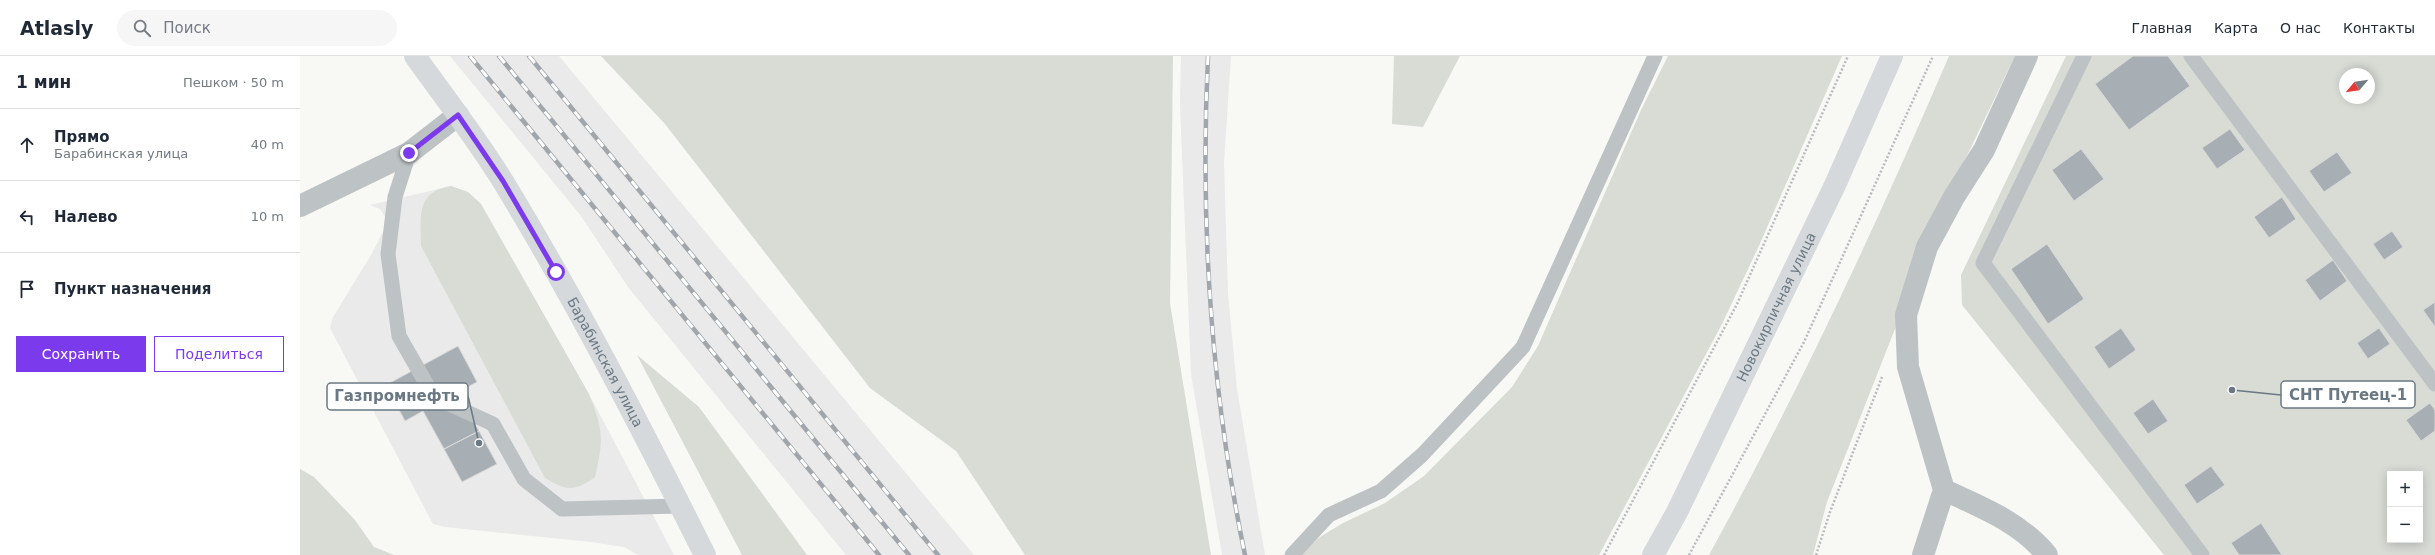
<!DOCTYPE html>
<html lang="ru">
<meta charset="utf-8">
<style>
:root{--surface:#fff;--page:#f6f6f7;--text:#1f2937;--muted:#747a83;--line:#e0e1e3;--accent:#7c3aed}
body{margin:0;font-family:"DejaVu Sans",sans-serif;background:var(--page);color:var(--text)}
.controls{position:absolute;right:12px;bottom:12px;display:grid;overflow:hidden;border-radius:0px;box-shadow:0 2px 10px #0003}
.controls button{width:36px;height:36px;display:grid;place-items:center;padding:0;border:0;border-bottom:1px solid var(--line);background:var(--surface);color:var(--text);font:20px sans-serif}
.compass{position:absolute;left:2039px;top:12px;width:36px;height:36px;border-radius:50%;background:var(--surface);box-shadow:0 2px 10px #0003;rotate:241deg}
.stop{position:absolute;width:12px;height:12px;margin:-9px;border:3px solid #7c3aed;border-radius:50%;background:#fff}
.stop.end{background:#7c3aed;border-color:#fff;box-shadow:0 1px 4px #0008}
.list{margin:0;padding:0;list-style:none}
h2{display:flex;justify-content:space-between;align-items:center;height:52px;margin:0;padding:0 16px;font-size:17px}
h2 small{font-size:13px;font-weight:400;color:var(--muted)}
.list li{display:grid;grid-template-columns:26px 1fr auto;gap:12px;align-items:center;box-sizing:border-box;height:72px;padding:0 16px;border-top:1px solid var(--line)}
.list b{display:block;font-size:15px;white-space:nowrap}
.list p{margin:0;font-size:13px;white-space:nowrap;color:var(--muted)}
.list em{font-size:13px;font-style:normal;color:var(--muted)}
.actions{display:flex;gap:8px;padding:12px 16px}
.actions a{flex:1;padding:9px 0;border:1px solid var(--accent);border-radius:0px;text-align:center;font-size:14px;color:var(--accent)}
.actions .main{background:var(--accent);color:#fff}
.icon{flex:none;width:22px;height:22px;fill:none;stroke:currentColor;stroke-width:2;stroke-linecap:round;stroke-linejoin:round}
.map{position:relative;flex:none;width:2135px;height:499px;overflow:hidden}
header{display:flex;align-items:center;gap:24px;box-sizing:border-box;height:56px;padding:0 20px;background:var(--surface);border-bottom:1px solid var(--line)}
header strong{font-size:19px}
nav{display:flex;gap:22px;margin-inline-start:auto;font-size:14px}
.search{width:280px;height:36px;background:var(--page);display:flex;align-items:center;gap:10px;box-sizing:border-box;padding:0 14px;border-radius:22px;color:var(--muted);font-size:15px}
main{display:flex}
aside{flex:1;background:var(--surface)}
.map>svg:first-child{display:block}
.built{fill:#e9eae9}
.green{fill:#d8dcd5;fill-rule:evenodd}
.building{fill:#a7aeb4;stroke:#d9d9d8}
.lines{fill:none;stroke-linecap:round;stroke-linejoin:round}
.path{stroke:#b8bbbe;stroke-width:2.5;stroke-dasharray:2 2;stroke-linecap:butt}
.service{stroke:#bdc2c5;stroke-width:15}
.minor{stroke:#bdc2c5;stroke-width:22}
.secondary{stroke:#d5d9dc;stroke-width:22}
.primary{stroke:#d5d9dc;stroke-width:22}
.rail-casing{stroke:#a0a6ab;stroke-width:4.5}
.rail{stroke:#fff;stroke-width:3;stroke-dasharray:9;stroke-linecap:butt}
.route{stroke:#7c3aed;stroke-width:5}
.labels{text-anchor:middle;dominant-baseline:central;stroke-width:4;stroke-linejoin:round;paint-order:stroke}
.street-label{font-size:14px;fill:#6a7883;stroke:#fff}
.leader{fill:none;stroke:#6a7883;stroke-width:1.5}
.callout-dot{fill:#6a7883;stroke:#fff;stroke-width:1.5}
.callout{fill:#fff;stroke:#6a7883;stroke-width:1.5}
.callout-label{font-size:15px;text-anchor:middle;font-weight:bold;fill:#6a7883}
</style>
<header>
<strong>Atlasly</strong>
<div class="search"><svg class="icon" aria-label="search" viewBox="0 0 24 24"><circle cx="10" cy="10" r="6"/><path d="M15 15l6 6"/></svg>Поиск</div>
<nav><a>Главная</a><a>Карта</a><a>О нас</a><a>Контакты</a></nav>
</header>
<main>
<aside>
<h2>1 мин<small>Пешком · 50 m</small></h2>
<ul class="list">
<li><svg class="icon" aria-label="ahead" viewBox="0 0 24 24"><path d="M12 20V5M6 11l6-6 6 6"/></svg><div><b>Прямо</b><p>Барабинская улица</p></div><em>40 m</em></li>
<li><svg class="icon" aria-label="left" viewBox="0 0 24 24"><path d="M17 20v-9H6M10 6l-5 5 5 5"/></svg><div><b>Налево</b></div><em>10 m</em></li>
<li><svg class="icon" aria-label="arrive" viewBox="0 0 24 24"><path d="M6 21V4h12l-3 4 3 4H6"/></svg><div><b>Пункт назначения</b></div></li>
</ul>
<div class="actions"><a class="main">Сохранить</a><a>Поделиться</a></div>
</aside>
<div class="map">
<svg width="2135" height="499" viewBox="0 0 2135 499">
<rect width="100%" height="100%" fill="#f8f8f5"/>
<!-- built -->
<path class="built" d="M 150,0 L 259,0 L 674,499 L 546,499 L 328,231 L 281,160 Z
M 881,0 L 931,0 L 924,106 L 928,238 L 937,333 L 965,499 L 922,499 L 891,318 L 880,48 Z
M 151,130 L 168,136 L 181,148 L 289,338 L 374,499 L 338,499 L 324,491 L 291,486 L 145,471 L 133,468 L 30,272 L 33,261 L 71,199 L 86,170 L 85,161 L 80,153 L 70,149 Z"/>
<!-- green -->
<path class="green" d="M 301,0 L 873,0 L 870,247 L 911,499 L 725,499 L 656,395 L 570,332 L 365,68 Z
M 1094,0 L 1160,0 L 1123,71 L 1092,68 Z
M 1368,0 L 1542,0 L 1458,192 L 1422,268 L 1299,499 L 1000,499 L 1020,481 L 1043,467 L 1085,447 L 1124,420 L 1212,331 L 1238,290 L 1341,54 Z
M 1649,0 L 1715,0 L 1665,104 L 1602,255 L 1527,446 L 1513,499 L 1409,499 C 1498,337 1576,170 1649,0 Z
M 1766,0 L 2135,0 L 2135,499 L 1864,499 L 1662,249 L 1661,219 ZM 2045,18 L 2069,18 L 2069,42 L 2045,42 ZM 2090,418 L 2120,418 L 2120,484 L 2090,484 Z
M 151,130 L 168,136 L 181,148 L 289,338 C 303,374 304,382 295,421 C 274,436 267,435 245,422 L 121,190 C 121,161 115,136 151,130 Z
M 337,299 L 399,351 L 507,499 L 442,499 Z
M 0,413 L 14,421 L 55,464 L 74,491 L 94,499 L 0,499 Z"/>
<!-- building -->
<path class="building" d="M 1833,0 L 1868,0 L 1890,30 L 1829,74 L 1795,28 Z
M 1930,73 L 1945,94 L 1917,113 L 1902,92 Z
M 1781,93 L 1804,123 L 1774,145 L 1752,114 Z
M 2037,96 L 2052,117 L 2024,136 L 2009,115 Z
M 1982,141 L 1996,163 L 1969,182 L 1954,161 Z
M 2092,175 L 2103,191 L 2084,204 L 2073,188 Z
M 1747,188 L 1784,243 L 1748,268 L 1711,213 Z
M 2033,204 L 2047,225 L 2020,245 L 2005,224 Z
M 2135,246 L 2135,271 L 2123,254 Z
M 1821,272 L 1836,294 L 1809,313 L 1794,291 Z
M 2079,272 L 2090,288 L 2068,303 L 2057,287 Z
M 158,290 L 177,326 L 158,336 L 179,375 L 144,393 L 123,355 L 105,365 L 86,329 Z
M 1853,343 L 1868,365 L 1848,378 L 1833,357 Z
M 2130,347 L 2135,354 L 2135,375 L 2121,385 L 2106,364 Z
M 179,375 L 197,408 L 162,426 L 144,393 Z
M 1911,410 L 1925,429 L 1897,448 L 1884,429 Z
M 1961,467 L 1982,499 L 1939,499 L 1931,487 Z"/>
<g class="lines">
<!-- path -->
<path class="path" d="M 1304,499 L 1437,248 L 1548,0
M 1389,499 L 1504,286 L 1633,0
M 1516,499 L 1530,456 L 1582,321"/>
<!-- service -->
<path class="service" d="M 1784,0 L 1683,207 L 1902,499
M 1891,0 L 2135,328
M 109,97 L 95,141 L 88,198 L 99,280 L 134,341 L 193,368 L 224,423 L 262,453 L 380,450
M 992,499 L 1029,459 L 1081,435 L 1122,399 L 1223,291 L 1355,0"/>
<!-- minor -->
<path class="minor" d="M 0,150 L 109,97 L 158,59
M 1644,434 C 1681,451 1720,466 1747,499
M 1623,499 L 1644,434 L 1608,311 L 1606,259 L 1627,191 L 1654,141 L 1684,94 L 1727,0"/>
<!-- secondary -->
<path class="secondary" id="s1" d="M 115,0 C 145,42 177,83 204,127 C 277,247 342,373 405,499"/>
<!-- primary -->
<path class="primary" id="s2" d="M 1353,499 L 1377,456 L 1535,129 L 1592,0"/>
<defs>
<path id="rail" d="M 170,0 L 579,499
M 199,0 L 609,499
M 229,0 L 638,499
M 908,0 C 900,166 911,336 945,499"/>
</defs>
<!-- rail casing -->
<use href="#rail" class="rail-casing"/>
<!-- rail -->
<use href="#rail" class="rail"/>
</g>
<g class="lines">
<!-- route -->
<path class="route" d="M 109,97 L 158,59 L 203,125 L 256,216"/>
</g>
<g class="labels">
<!-- street labels -->
<g class="street-label">
<text stroke="none"><textPath href="#s2" startOffset="277">Новокирпичная улица</textPath></text>
<text stroke="none"><textPath href="#s1" startOffset="361">Барабинская улица</textPath></text>
</g>
</g>
<!-- callouts -->
<path class="leader" d="M1932 334L1981 339M179 387L168 340"/>
<g class="callout-dot">
<circle cx="1932" cy="334" r="4"/>
<circle cx="179" cy="387" r="4"/>
</g>
<g class="callout">
<rect x="1981" y="325" width="134" height="27" rx="4"/>
<rect x="27" y="327" width="141" height="27" rx="4"/>
</g>
<g class="callout-label">
<text x="2048" y="344">СНТ Путеец-1</text>
<text x="97" y="345">Газпромнефть</text>
</g>
</svg>
<div class="controls">
<button>+</button>
<button>−</button>
</div>
<svg class="compass" viewBox="-18 -18 36 36"><path d="M0-13l5 13h-10z" fill="#e53935"/><path d="M0 13l5-13h-10z" fill="#747a83"/></svg>
<div class="stop" style="left:256px;top:216px"></div>
<div class="stop end" style="left:109px;top:97px"></div>
</div>
</main>
